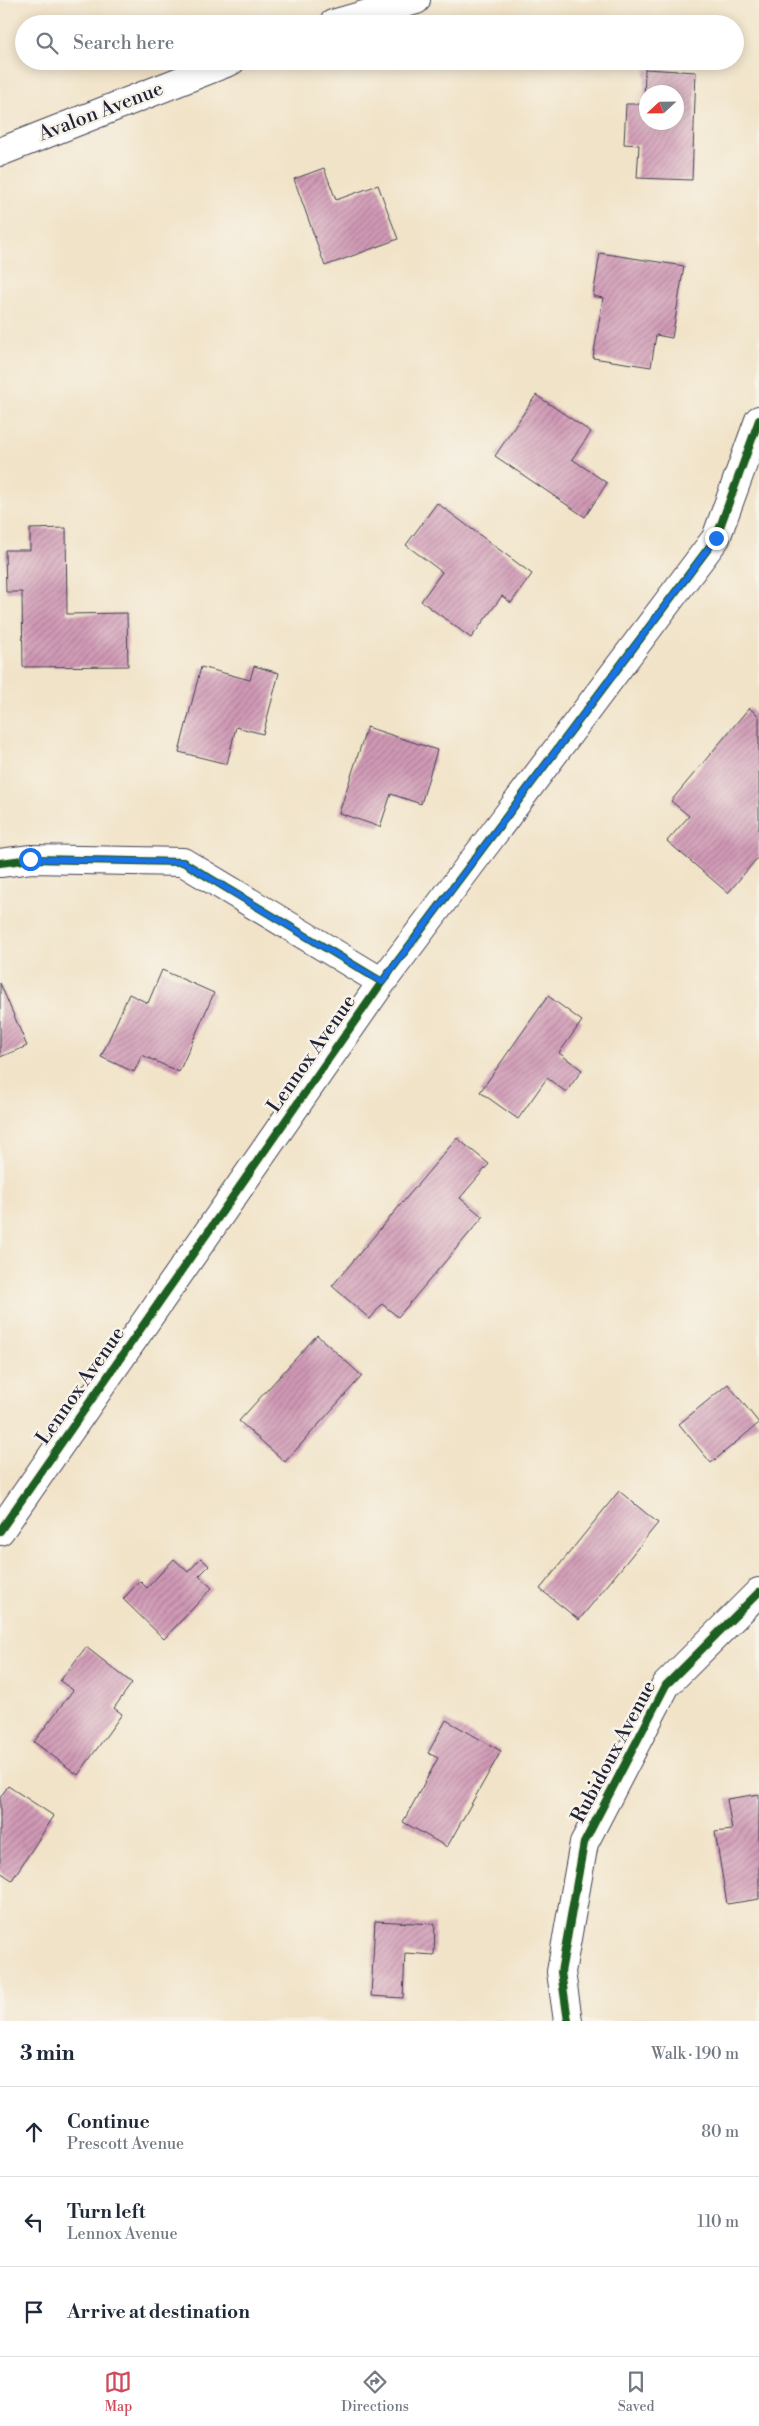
<!DOCTYPE html>
<meta charset="utf-8">
<style>
:root{--surface:#fff;--page:#f2f2f3;--text:#1f2937;--muted:#747a83;--line:#e0e1e3;--accent:#d1495b}
body{margin:0;font-family:"Libre Bodoni",serif;background:var(--page);color:var(--text)}
.compass{position:absolute;left:639px;top:85px;width:45px;height:45px;border-radius:50%;background:var(--surface);box-shadow:0 2px 12px #0003;rotate:248deg}
.stop{position:absolute;width:15px;height:15px;margin:-11px;border:4px solid #1a73e8;border-radius:50%;background:#fff}
.stop.end{background:#1a73e8;border-color:#fff;box-shadow:0 1px 5px #0008}
.list{margin:0;padding:0;list-style:none}
h2{display:flex;justify-content:space-between;align-items:center;height:65px;margin:0;padding:0 20px;font-size:21px}
h2 small{font-size:16px;font-weight:400;color:var(--muted)}
.list li{display:grid;grid-template-columns:32px 1fr auto;gap:15px;align-items:center;box-sizing:border-box;height:90px;padding:0 20px;border-top:1px solid var(--line)}
.list b{display:block;font-size:19px;white-space:nowrap}
.list p{margin:0;font-size:16px;white-space:nowrap;color:var(--muted)}
.list em{font-size:16px;font-style:normal;color:var(--muted)}
.icon{flex:none;width:28px;height:28px;fill:none;stroke:currentColor;stroke-width:2;stroke-linecap:round;stroke-linejoin:round}
.map{position:relative;flex:none;width:759px;height:2021px;overflow:hidden}
.search{position:absolute;background:var(--surface);box-shadow:0 2px 12px #0003;left:15px;right:15px;top:15px;height:55px;display:flex;align-items:center;gap:12px;box-sizing:border-box;padding:0 18px;border-radius:28px;color:var(--muted);font-size:19px}
.sheet{height:335px;background:var(--surface)}
nav{display:flex;justify-content:space-around;align-items:center;box-sizing:border-box;height:70px;border-top:1px solid var(--line);background:var(--surface);font-size:14px;color:var(--muted)}
nav a{display:grid;justify-items:center;gap:2px}
nav .on{color:var(--accent)}
.map>svg:first-child{display:block}
.building{fill:url(#building-hatch);fill-rule:evenodd}
.lines{fill:none;stroke-linecap:round;stroke-linejoin:round}
.minor-casing{stroke:#413f50;stroke-width:30}
.minor{stroke:#fff;stroke-width:28}
.cycleway-casing{stroke:#f7f3e8;stroke-width:11}
.cycleway{stroke:#1b5e20;stroke-width:8}
.route{stroke:#1a73e8;stroke-width:6}
.labels{text-anchor:middle;dominant-baseline:central;stroke-width:5;stroke-linejoin:round;paint-order:stroke}
.street-label{font-size:20px;fill:#22223b;stroke:#f7f3e8}
</style>
<div class="map">
<svg width="759" height="2021" viewBox="0 0 759 2021">
<defs>
<pattern id="building-hatch" width="6" height="6" patternUnits="userSpaceOnUse" patternTransform="scale(1.25)"><rect width="6" height="6" fill="#d099b5"/><path d="M-1 1l2-2M0 6l6-6M5 7l2-2" fill="none" stroke="#a87c94"/></pattern>
</defs>
<rect width="100%" height="100%" fill="#f7f3e8"/>
<filter id="ink" filterUnits="userSpaceOnUse"><feTurbulence type="fractalNoise" baseFrequency=".02" numOctaves="2"/><feDisplacementMap in="SourceGraphic" scale="10" xChannelSelector="R" yChannelSelector="G"/><feConvolveMatrix kernelMatrix="1 2 1 2 8 2 1 2 1" color-interpolation-filters="sRGB"/></filter>
<filter id="wash" filterUnits="userSpaceOnUse"><feTurbulence type="fractalNoise" baseFrequency=".0096" numOctaves="4" result="noise"/><feDisplacementMap in="SourceGraphic" scale="20" xChannelSelector="R" yChannelSelector="G"/><feGaussianBlur stdDeviation="1.12" result="paint"/><feColorMatrix in="noise" values="0 0 0 0 0 0 0 0 0 0 0 0 0 0 0 0 0 1.4 0 .05"/><feComposite in="paint" operator="in"/></filter>
<g filter="url(#wash)">
<rect width="100%" height="100%" fill="#f1e3c8"/>
<g id="blocks">
<!-- building -->
<path class="building" d="M 645,69 L 696,72 L 692,180 L 637,178 L 639,145 L 624,144 L 626,104 L 644,104 ZM 646,92 L 676,92 L 676,122 L 646,122 Z
M 324,168 L 336,200 L 378,185 L 398,239 L 325,266 L 294,179 Z
M 600,253 L 684,266 L 672,338 L 656,335 L 651,367 L 593,358 L 603,298 L 593,296 Z
M 536,395 L 591,432 L 572,459 L 607,483 L 585,517 L 495,456 Z
M 437,503 L 532,574 L 511,603 L 502,596 L 471,638 L 421,601 L 442,572 L 406,545 Z
M 66,528 L 67,614 L 127,613 L 128,666 L 23,667 L 22,592 L 6,592 L 5,550 L 30,550 L 30,529 Z
M 254,666 L 279,673 L 263,734 L 236,727 L 227,764 L 179,752 L 201,667 L 250,680 Z
M 749,708 L 759,716 L 759,856 L 728,893 L 667,841 L 689,816 L 671,801 Z
M 367,727 L 437,750 L 421,804 L 391,794 L 380,827 L 339,813 Z
M 162,970 L 214,993 L 179,1072 L 142,1055 L 134,1072 L 101,1057 L 129,994 L 148,1003 Z
M 0,983 L 27,1046 L 0,1057 Z
M 548,996 L 582,1021 L 559,1053 L 582,1070 L 566,1092 L 547,1078 L 518,1119 L 480,1092 Z
M 457,1138 L 489,1164 L 460,1198 L 483,1217 L 398,1317 L 382,1304 L 370,1319 L 332,1286 Z
M 317,1335 L 362,1376 L 285,1462 L 239,1421 Z
M 728,1384 L 759,1423 L 711,1463 L 679,1424 Z
M 619,1491 L 658,1523 L 579,1620 L 540,1589 Z
M 201,1558 L 209,1566 L 199,1576 L 212,1588 L 164,1639 L 123,1599 L 140,1581 L 147,1588 L 174,1559 L 188,1572 Z
M 86,1647 L 132,1683 L 114,1708 L 122,1714 L 78,1775 L 34,1742 L 73,1690 L 60,1681 Z
M 446,1720 L 501,1751 L 447,1847 L 403,1822 L 438,1758 L 428,1753 Z
M 8,1786 L 54,1816 L 12,1880 L 0,1872 L 0,1798 Z
M 759,1794 L 759,1899 L 727,1904 L 715,1832 L 732,1830 L 727,1799 Z
M 375,1921 L 435,1924 L 434,1955 L 405,1953 L 403,1998 L 371,1996 Z"/>
</g>
</g>
<g filter="url(#ink)">
<use href="#blocks" fill-opacity="0" stroke="#413f50" stroke-width="1"/>
<g class="lines">
<defs>
<path id="minor" d="M 333,24 L 416,0
M 0,152 L 231,61
M 0,863 L 31,859 L 183,862 L 382,982
M 0,1531 L 382,982 L 716,538 L 759,420
M 568,2021 L 561,1972 L 584,1843 L 666,1685 L 759,1592"/>
</defs>
<!-- minor casing -->
<use href="#minor" class="minor-casing"/>
<!-- minor -->
<use href="#minor" class="minor"/>
<defs>
<path id="cycleway" d="M 0,863 L 31,859 L 183,862 L 382,982
M 0,1531 L 382,982 L 716,538 L 759,420
M 568,2021 L 561,1972 L 584,1843 L 666,1685 L 759,1592"/>
</defs>
<!-- cycleway casing -->
<use href="#cycleway" class="cycleway-casing"/>
<!-- cycleway -->
<use href="#cycleway" class="cycleway"/>
</g>
</g>
<g class="lines" filter="url(#ink)">
<!-- route -->
<path class="route" d="M 30,859 L 183,862 L 382,982 L 716,538"/>
</g>
<g class="labels">
<!-- street labels -->
<g class="street-label">
<text transform="translate(101 112) rotate(-21)">Avalon Avenue</text>
<text transform="translate(312 1054) rotate(-55)">Lennox Avenue</text>
<text transform="translate(81 1386) rotate(-55)">Lennox Avenue</text>
<text transform="translate(614 1752) rotate(-62)">Rubidoux Avenue</text>
</g>
</g>
</svg>
<svg class="compass" viewBox="-18 -18 36 36"><path d="M0-13l5 13h-10z" fill="#e53935"/><path d="M0 13l5-13h-10z" fill="#747a83"/></svg>
<div class="stop" style="left:30px;top:859px"></div>
<div class="stop end" style="left:716px;top:538px"></div>
<div class="search"><svg class="icon" aria-label="search" viewBox="0 0 24 24"><circle cx="10" cy="10" r="6"/><path d="M15 15l6 6"/></svg>Search here</div>
</div>
<section class="sheet">
<h2>3 min<small>Walk · 190 m</small></h2>
<ul class="list">
<li><svg class="icon" aria-label="ahead" viewBox="0 0 24 24"><path d="M12 20V5M6 11l6-6 6 6"/></svg><div><b>Continue</b><p>Prescott Avenue</p></div><em>80 m</em></li>
<li><svg class="icon" aria-label="left" viewBox="0 0 24 24"><path d="M17 20v-9H6M10 6l-5 5 5 5"/></svg><div><b>Turn left</b><p>Lennox Avenue</p></div><em>110 m</em></li>
<li><svg class="icon" aria-label="arrive" viewBox="0 0 24 24"><path d="M6 21V4h12l-3 4 3 4H6"/></svg><div><b>Arrive at destination</b></div></li>
</ul>
</section>
<nav>
<a class="on"><svg class="icon" aria-label="map" viewBox="0 0 24 24"><path d="M3 6l6-2 6 2 6-2v14l-6 2-6-2-6 2zM9 4v14M15 6v14"/></svg>Map</a>
<a><svg class="icon" aria-label="directions" viewBox="0 0 24 24"><path d="M12 3l9 9-9 9-9-9zM9 14v-3h6M13 9l2 2-2 2"/></svg>Directions</a>
<a><svg class="icon" aria-label="saved" viewBox="0 0 24 24"><path d="M7 4h10v16l-5-4-5 4z"/></svg>Saved</a>
</nav>
